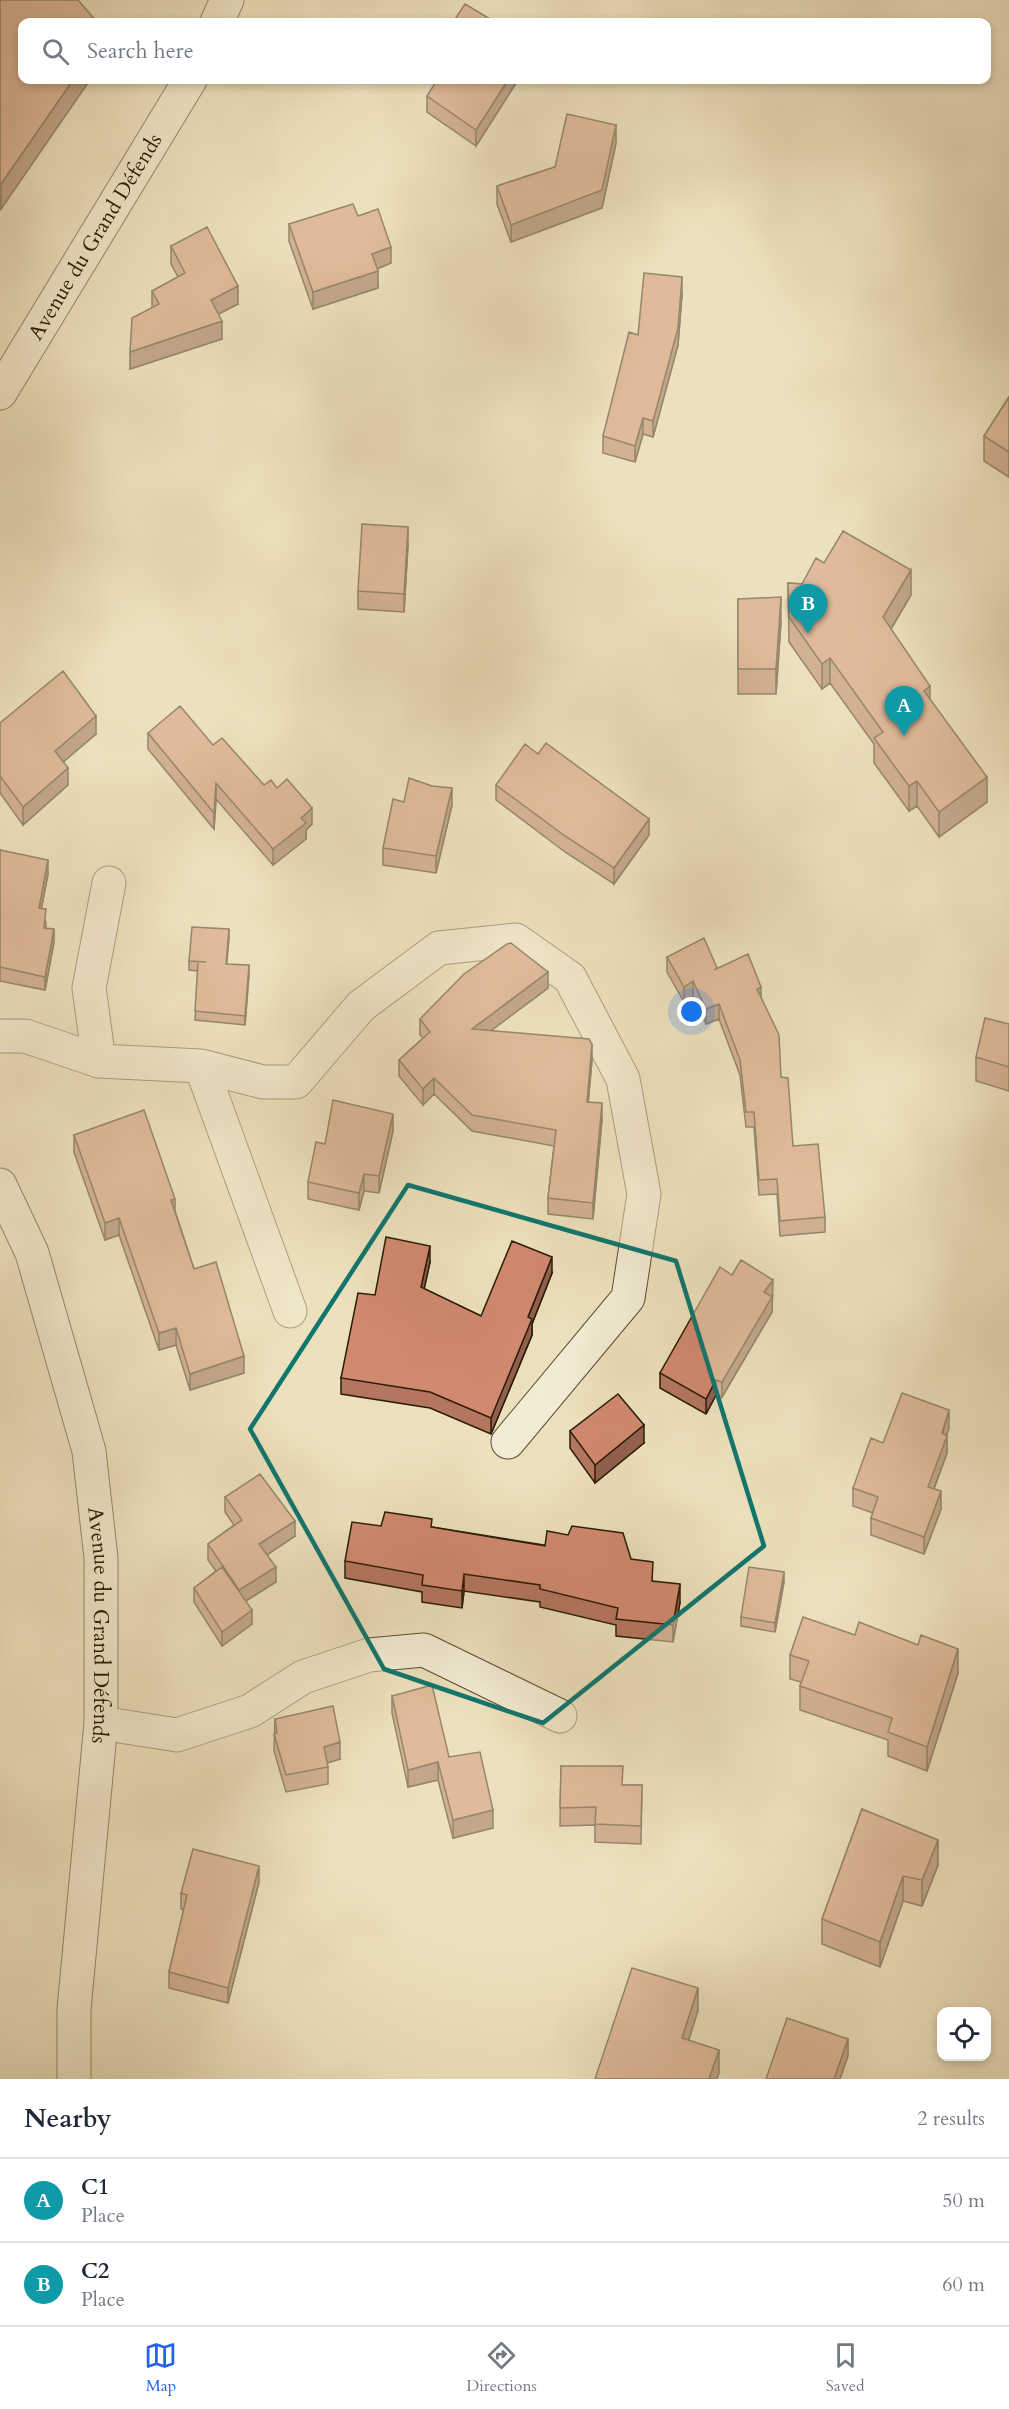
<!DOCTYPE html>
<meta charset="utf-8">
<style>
:root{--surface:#fff;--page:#f6f6f7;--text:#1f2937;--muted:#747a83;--line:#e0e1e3;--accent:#2563eb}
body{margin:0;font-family:Cardo,serif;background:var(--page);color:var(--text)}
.controls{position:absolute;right:18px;bottom:18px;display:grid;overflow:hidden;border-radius:12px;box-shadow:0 3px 9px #0003}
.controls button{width:54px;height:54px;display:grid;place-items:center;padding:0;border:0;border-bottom:2px solid var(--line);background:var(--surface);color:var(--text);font:30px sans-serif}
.you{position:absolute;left:692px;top:1012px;width:21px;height:21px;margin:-15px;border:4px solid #fff;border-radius:50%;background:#1a73e8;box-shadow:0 0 0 9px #1a73e833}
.badge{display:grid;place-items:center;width:39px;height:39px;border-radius:50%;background:var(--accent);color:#fff;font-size:20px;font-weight:700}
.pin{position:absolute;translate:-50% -50px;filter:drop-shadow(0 2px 3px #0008)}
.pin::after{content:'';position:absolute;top:32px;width:21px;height:18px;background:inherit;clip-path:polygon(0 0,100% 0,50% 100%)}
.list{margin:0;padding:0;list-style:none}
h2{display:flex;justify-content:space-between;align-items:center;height:78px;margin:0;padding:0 24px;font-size:26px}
h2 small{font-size:20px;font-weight:400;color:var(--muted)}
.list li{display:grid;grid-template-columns:39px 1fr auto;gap:18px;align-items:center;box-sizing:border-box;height:84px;padding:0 24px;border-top:2px solid var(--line)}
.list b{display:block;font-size:22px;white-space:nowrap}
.list p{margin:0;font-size:20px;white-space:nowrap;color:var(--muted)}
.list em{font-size:20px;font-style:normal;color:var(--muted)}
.icon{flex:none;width:33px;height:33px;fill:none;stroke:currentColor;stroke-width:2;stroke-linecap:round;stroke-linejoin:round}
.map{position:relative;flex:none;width:1009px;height:2079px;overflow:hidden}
.search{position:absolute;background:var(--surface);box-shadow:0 3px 9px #0003;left:18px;right:18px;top:18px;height:66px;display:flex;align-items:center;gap:15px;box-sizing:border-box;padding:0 21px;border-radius:12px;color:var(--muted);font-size:22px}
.sheet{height:246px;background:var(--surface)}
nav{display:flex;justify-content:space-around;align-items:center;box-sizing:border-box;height:84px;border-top:2px solid var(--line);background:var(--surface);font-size:16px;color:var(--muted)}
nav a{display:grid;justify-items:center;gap:3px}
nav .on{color:var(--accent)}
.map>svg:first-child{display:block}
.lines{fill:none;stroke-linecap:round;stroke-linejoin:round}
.street-casing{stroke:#5b4d34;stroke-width:35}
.secondary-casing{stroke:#2a1c07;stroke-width:35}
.street{stroke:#f3ecd4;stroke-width:33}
.secondary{stroke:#f3ecd4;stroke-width:33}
.wall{fill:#b4765f;stroke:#2a1c07;stroke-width:1.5}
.shaded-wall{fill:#92604e;stroke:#2a1c07;stroke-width:1.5}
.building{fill:#d1896f;stroke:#2a1c07;stroke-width:1.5}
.marked{fill:none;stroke:#0f766e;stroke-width:4.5;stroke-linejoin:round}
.labels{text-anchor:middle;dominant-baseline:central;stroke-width:6;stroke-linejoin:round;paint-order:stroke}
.street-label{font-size:21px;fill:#2a1c07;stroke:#f3ecd4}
</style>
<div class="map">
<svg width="1009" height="2079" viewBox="0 0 1009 2079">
<rect width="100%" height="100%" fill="#ede1bd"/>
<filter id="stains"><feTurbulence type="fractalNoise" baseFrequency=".00333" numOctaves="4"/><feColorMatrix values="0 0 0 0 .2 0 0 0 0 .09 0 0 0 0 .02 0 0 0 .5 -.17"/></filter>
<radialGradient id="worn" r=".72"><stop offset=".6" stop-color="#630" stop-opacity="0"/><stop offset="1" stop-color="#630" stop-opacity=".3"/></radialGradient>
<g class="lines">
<defs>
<path id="street" d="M 0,1036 L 25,1036 L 99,1061 L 201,1066 L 263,1082 L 296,1082 L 361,1006 L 439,948 L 516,940 L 570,978 L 623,1079 L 644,1194 L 628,1298 L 508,1442
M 99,1061 L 89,988 L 109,883
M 201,1066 L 290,1311
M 101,1723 L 177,1735 L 250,1711 L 303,1677 L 369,1655 L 424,1650 L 560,1716"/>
<g id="secondary">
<path d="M 217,22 L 227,0"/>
<path id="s1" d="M 0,393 L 190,80"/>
<path id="s2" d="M 0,1185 L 32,1253 L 89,1451 L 101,1558 L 101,1723 L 74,2009 L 74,2079"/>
</g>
</defs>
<!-- street casing -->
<use href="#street" class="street-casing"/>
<!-- secondary casing -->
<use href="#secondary" class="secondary-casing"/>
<!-- street -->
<use href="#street" class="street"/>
<!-- secondary -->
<use href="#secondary" class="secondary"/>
</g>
<!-- wall -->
<path class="wall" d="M 0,0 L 78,0 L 1,209 L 0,208 Z
M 518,80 L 476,146 L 427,112 L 427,96 Z
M 616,143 L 602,208 L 511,242 L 497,204 L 497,186 L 555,167 Z
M 358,216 L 391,263 L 377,269 L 378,288 L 313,309 L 289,241 L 289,224 Z
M 171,246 L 238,304 L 218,314 L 222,339 L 130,369 L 152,308 L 152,291 L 178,277 L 171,264 Z
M 682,294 L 678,345 L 653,437 L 643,434 L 635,462 L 603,453 L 603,436 L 638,335 Z
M 1009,397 L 1009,477 L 984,461 L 984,436 Z
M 408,545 L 404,612 L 358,609 L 358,591 Z
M 824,563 L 911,595 L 891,629 L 987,802 L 939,837 L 917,806 L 909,811 L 874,763 L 874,744 L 830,683 L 822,689 L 789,642 L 788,583 L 802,584 Z
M 738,599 L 781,622 L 776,694 L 738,694 Z
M 0,723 L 96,734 L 63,762 L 68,785 L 23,825 L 0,793 Z
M 148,733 L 213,745 L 264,785 L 277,788 L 312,824 L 306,830 L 306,839 L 273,865 L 216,799 L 214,829 L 148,749 Z
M 538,754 L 649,835 L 614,884 L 565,852 L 496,800 L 496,785 Z
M 404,802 L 452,805 L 436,873 L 383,865 L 383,848 Z
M 0,850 L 48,874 L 41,909 L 46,923 L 46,928 L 54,942 L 45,990 L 0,981 Z
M 229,938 L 226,964 L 249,974 L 245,1025 L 195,1020 L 198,971 L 189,970 L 189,961 Z
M 667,957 L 717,969 L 761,997 L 781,1077 L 793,1146 L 825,1217 L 825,1232 L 780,1236 L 777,1194 L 759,1195 L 754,1127 L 746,1127 L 740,1075 L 719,1019 L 706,1024 L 693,996 L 684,1002 L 667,972 Z
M 548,988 L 491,1030 L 592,1060 L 588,1102 L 602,1119 L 593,1219 L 548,1214 L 548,1198 L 554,1146 L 472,1131 L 434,1094 L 423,1105 L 399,1076 L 399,1060 L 423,1038 L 420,1035 L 420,1019 Z
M 1009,1024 L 1009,1091 L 976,1081 L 976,1057 Z
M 393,1131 L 379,1193 L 364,1191 L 359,1210 L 308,1199 L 308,1182 L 325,1144 Z
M 74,1135 L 175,1211 L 194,1269 L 244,1373 L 190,1390 L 176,1345 L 159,1350 L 119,1235 L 105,1240 L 74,1152 Z
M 430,1262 L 424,1289 L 481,1316 L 552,1273 L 532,1324 L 532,1335 L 491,1434 L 430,1408 L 341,1394 L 341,1378 L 375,1295 Z
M 732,1275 L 773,1295 L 772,1297 L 772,1312 L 722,1397 L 716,1395 L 706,1414 L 660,1388 L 660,1373 Z
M 949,1428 L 946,1435 L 947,1453 L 934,1489 L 941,1509 L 924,1554 L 871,1535 L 871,1518 L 873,1513 L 853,1506 L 853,1488 L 883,1443 Z
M 570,1431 L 644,1443 L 595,1483 L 570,1448 Z
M 225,1497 L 295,1536 L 267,1555 L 276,1582 L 246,1601 L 252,1624 L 222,1646 L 194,1602 L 194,1588 L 216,1571 L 208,1560 L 208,1544 L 234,1525 L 225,1512 Z
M 381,1526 L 432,1527 L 631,1559 L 653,1581 L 680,1602 L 673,1642 L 616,1636 L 616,1625 L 540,1607 L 540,1602 L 464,1591 L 462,1608 L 422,1602 L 422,1592 L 345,1578 L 345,1561 Z
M 784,1582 L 775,1632 L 741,1626 L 741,1617 Z
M 790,1655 L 958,1673 L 927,1771 L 888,1756 L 888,1740 L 800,1710 L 800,1686 L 801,1682 L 790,1679 Z
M 392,1696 L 449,1757 L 493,1828 L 453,1838 L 438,1780 L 408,1787 L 392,1713 Z
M 275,1719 L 340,1759 L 327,1763 L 328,1767 L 328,1784 L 286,1792 L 274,1751 Z
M 561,1766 L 623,1785 L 642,1785 L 641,1844 L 595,1842 L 595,1825 L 560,1826 Z
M 862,1809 L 938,1865 L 922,1906 L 903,1901 L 880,1967 L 822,1944 L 822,1919 Z
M 259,1882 L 228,2003 L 169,1988 L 169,1972 L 184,1910 L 181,1909 L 181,1893 Z"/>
<!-- shaded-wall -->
<path class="shaded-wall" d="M 73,80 L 90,80 L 1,209 L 1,184 Z
M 508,80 L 518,80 L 476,146 L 476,130 Z
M 616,125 L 616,143 L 602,208 L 511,242 L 511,225 Z
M 391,247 L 391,263 L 372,271 L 372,254 Z
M 378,271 L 378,288 L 313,309 L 313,292 Z
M 682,277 L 682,294 L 678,345 L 653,437 L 653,421 Z
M 238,286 L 238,304 L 211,318 L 211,300 Z
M 222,321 L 222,339 L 130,369 L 130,352 Z
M 643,418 L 643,434 L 635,462 L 635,446 Z
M 408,527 L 408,545 L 404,612 L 404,594 Z
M 911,570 L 911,595 L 883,642 L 883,617 Z
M 781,597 L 781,622 L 776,694 L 776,669 Z
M 830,658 L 830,683 L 822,689 L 822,664 Z
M 930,686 L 930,711 L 924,691 Z
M 96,716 L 96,734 L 55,769 L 55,751 Z
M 68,768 L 68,785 L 23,825 L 23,807 Z
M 987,777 L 987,802 L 939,837 L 939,812 Z
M 917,781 L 917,806 L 909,811 L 909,786 Z
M 216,783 L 216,799 L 214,829 L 214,813 Z
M 452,788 L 452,805 L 436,873 L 436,856 Z
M 312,808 L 312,824 L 306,830 L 306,839 L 273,865 L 273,849 L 301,818 Z
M 649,819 L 649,835 L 614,884 L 614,868 Z
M 48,860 L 48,874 L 39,922 L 39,908 Z
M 54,929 L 54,942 L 45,990 L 45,977 Z
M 229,929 L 229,938 L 226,973 L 226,964 Z
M 249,965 L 249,974 L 245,1025 L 245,1016 Z
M 548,972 L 548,988 L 472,1045 L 472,1029 Z
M 693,981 L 693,996 L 684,1002 L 684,987 Z
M 761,987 L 761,1002 L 757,989 Z
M 719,1004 L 719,1019 L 706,1024 L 706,1009 Z
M 592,1044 L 592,1060 L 587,1118 L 587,1102 Z
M 434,1078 L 434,1094 L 423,1105 L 423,1089 Z
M 602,1103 L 602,1119 L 593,1219 L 593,1203 Z
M 393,1114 L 393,1131 L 379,1193 L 379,1176 Z
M 364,1174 L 364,1191 L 359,1210 L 359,1193 Z
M 175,1199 L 175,1215 L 171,1200 Z
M 119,1218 L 119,1235 L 105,1240 L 105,1223 Z
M 430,1246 L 430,1262 L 421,1303 L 421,1287 Z
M 552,1257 L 552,1273 L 532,1324 L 532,1335 L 491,1434 L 491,1418 L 528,1317 Z
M 773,1280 L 772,1312 L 722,1397 L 722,1382 L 764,1292 Z
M 176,1328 L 176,1345 L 159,1350 L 159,1333 Z
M 244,1356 L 244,1373 L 190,1390 L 190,1374 Z
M 716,1380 L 716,1395 L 706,1414 L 706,1399 Z
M 949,1410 L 949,1428 L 945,1441 L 947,1436 L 947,1453 L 928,1504 L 928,1487 Z
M 644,1425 L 644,1443 L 595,1483 L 595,1465 Z
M 941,1491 L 941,1509 L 924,1554 L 924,1537 Z
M 295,1521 L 295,1536 L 259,1560 L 259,1544 Z
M 276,1567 L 276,1582 L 239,1605 L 239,1590 Z
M 784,1572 L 784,1582 L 775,1632 L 775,1623 Z
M 464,1574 L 464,1591 L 462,1608 L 462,1591 Z
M 680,1584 L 680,1602 L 673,1642 L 673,1625 Z
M 252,1610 L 252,1624 L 222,1646 L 222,1632 Z
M 958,1649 L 958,1673 L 927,1771 L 927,1747 Z
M 340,1742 L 340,1759 L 324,1764 L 324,1747 Z
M 438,1762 L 438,1780 L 408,1787 L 408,1770 Z
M 493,1810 L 493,1828 L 453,1838 L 453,1820 Z
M 938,1840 L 938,1865 L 922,1906 L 922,1880 Z
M 259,1866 L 259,1882 L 228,2003 L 228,1988 Z
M 903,1876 L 903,1901 L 880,1967 L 880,1942 Z
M 698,1988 L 698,2011 L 682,2061 L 682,2038 Z
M 848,2039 L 848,2056 L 840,2079 L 834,2079 Z
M 719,2050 L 719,2073 L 717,2079 L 709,2079 Z"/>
<!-- building -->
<path class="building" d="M 0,0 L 78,0 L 97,22 L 22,22 L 22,80 L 73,80 L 1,184 L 0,183 Z
M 465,4 L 495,22 L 453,22 Z
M 437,80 L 508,80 L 476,130 L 427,96 Z
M 567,114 L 616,125 L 602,190 L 511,225 L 497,186 L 555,167 Z
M 353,204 L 358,216 L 378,209 L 391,247 L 372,254 L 378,271 L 313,292 L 289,224 Z
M 207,227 L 238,286 L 211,300 L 222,321 L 130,352 L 132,318 L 159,304 L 152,291 L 185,273 L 171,246 Z
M 644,273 L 682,277 L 678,328 L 653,421 L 643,418 L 635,446 L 603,436 L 629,332 L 638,335 Z
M 1009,397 L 1009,452 L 984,436 Z
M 362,524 L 408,527 L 404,594 L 358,591 Z
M 843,531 L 911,570 L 883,617 L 930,686 L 924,691 L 987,777 L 939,812 L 917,781 L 909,786 L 874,738 L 883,732 L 830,658 L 822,664 L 789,617 L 788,583 L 802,584 L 816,558 L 824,563 Z
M 781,597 L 776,669 L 738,669 L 738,599 Z
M 63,671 L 96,716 L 55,751 L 68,768 L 23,807 L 0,776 L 0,723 Z
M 180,706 L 213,745 L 222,738 L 264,785 L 271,780 L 277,788 L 287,779 L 312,808 L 301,818 L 306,823 L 273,849 L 216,783 L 214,813 L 148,733 Z
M 546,743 L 649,819 L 614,868 L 565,836 L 496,785 L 525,744 L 538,754 Z
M 409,778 L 432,786 L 452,788 L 436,856 L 383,848 L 393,799 L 404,802 Z
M 0,850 L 48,860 L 39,908 L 46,909 L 44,928 L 54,929 L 45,977 L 0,967 Z
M 192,927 L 229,929 L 226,964 L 249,965 L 245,1016 L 195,1011 L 198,962 L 206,962 L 189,961 Z
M 704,938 L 717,968 L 714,970 L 748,954 L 761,987 L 757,989 L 779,1035 L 781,1077 L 788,1078 L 793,1146 L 818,1144 L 825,1217 L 780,1221 L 777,1179 L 759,1180 L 754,1112 L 746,1112 L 740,1060 L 719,1004 L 706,1009 L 693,981 L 684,987 L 667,957 Z
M 511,943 L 548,972 L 472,1029 L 589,1039 L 592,1044 L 587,1102 L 602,1103 L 593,1203 L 548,1198 L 556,1130 L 472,1115 L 434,1078 L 423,1089 L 399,1060 L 430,1032 L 420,1019 L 464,974 L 507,944 Z
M 985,1018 L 1009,1024 L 1009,1067 L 976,1057 Z
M 333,1100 L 393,1114 L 379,1176 L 364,1174 L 359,1193 L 308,1182 L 316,1142 L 325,1144 Z
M 144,1110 L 175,1199 L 171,1200 L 194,1269 L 216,1262 L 244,1356 L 190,1374 L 176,1328 L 159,1333 L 119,1218 L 105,1223 L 74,1135 Z
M 386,1237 L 430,1246 L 421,1287 L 481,1316 L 512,1241 L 552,1257 L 528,1317 L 532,1319 L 491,1418 L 430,1392 L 341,1378 L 358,1293 L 375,1295 Z
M 741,1260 L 773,1280 L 764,1292 L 772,1297 L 722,1382 L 716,1380 L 706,1399 L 660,1373 L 720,1267 L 732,1275 Z
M 902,1393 L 949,1410 L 942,1433 L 947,1436 L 928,1487 L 941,1491 L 924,1537 L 871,1518 L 878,1497 L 853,1488 L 871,1438 L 883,1443 Z
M 618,1394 L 644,1425 L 595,1465 L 570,1431 Z
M 260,1474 L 295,1521 L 259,1544 L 276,1567 L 239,1590 L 208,1544 L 242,1520 L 225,1497 Z
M 385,1512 L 432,1519 L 431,1527 L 545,1546 L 547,1531 L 568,1535 L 572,1526 L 623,1533 L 631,1559 L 653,1562 L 652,1581 L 680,1584 L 673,1625 L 616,1619 L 618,1608 L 540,1589 L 540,1585 L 464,1574 L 462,1591 L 422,1585 L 423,1575 L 345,1561 L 352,1522 L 381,1526 Z
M 222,1567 L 252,1610 L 222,1632 L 194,1588 Z
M 749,1567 L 784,1572 L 775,1623 L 741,1617 Z
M 803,1617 L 855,1635 L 859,1622 L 918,1645 L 921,1635 L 958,1649 L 927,1747 L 888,1732 L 892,1718 L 800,1686 L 809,1661 L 790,1655 Z
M 432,1685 L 449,1757 L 480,1752 L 493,1810 L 453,1820 L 438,1762 L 408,1770 L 392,1696 Z
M 333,1706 L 340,1742 L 324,1747 L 328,1767 L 286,1775 L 274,1734 L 277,1733 L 275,1719 Z
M 561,1766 L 623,1766 L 622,1785 L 642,1785 L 641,1826 L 595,1824 L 596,1807 L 560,1808 Z
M 862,1809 L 938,1840 L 922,1880 L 903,1876 L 880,1942 L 822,1919 Z
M 193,1849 L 259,1866 L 228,1988 L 169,1972 L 187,1895 L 181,1893 Z
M 632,1968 L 698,1988 L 682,2038 L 719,2050 L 709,2079 L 595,2079 Z
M 787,2018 L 848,2039 L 834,2079 L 766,2079 Z"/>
<!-- marked area -->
<path d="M0 0H1009V2079H0ZM 408,1185 L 676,1261 L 764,1546 L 543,1723 L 384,1669 L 250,1429 Z" fill="#ede1bd" fill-opacity=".55" fill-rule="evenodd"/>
<path class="marked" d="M 408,1185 L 676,1261 L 764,1546 L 543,1723 L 384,1669 L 250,1429 Z"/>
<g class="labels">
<!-- street labels -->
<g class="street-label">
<text stroke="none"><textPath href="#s1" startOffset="183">Avenue du Grand Défends</textPath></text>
<text stroke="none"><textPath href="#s2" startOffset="456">Avenue du Grand Défends</textPath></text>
</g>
</g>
<rect width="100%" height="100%" filter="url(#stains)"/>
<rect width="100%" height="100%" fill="url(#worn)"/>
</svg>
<div class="controls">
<button><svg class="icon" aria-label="locate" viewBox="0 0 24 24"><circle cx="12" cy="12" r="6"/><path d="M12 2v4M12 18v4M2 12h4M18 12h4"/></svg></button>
</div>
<div class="you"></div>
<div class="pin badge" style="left:904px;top:736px;background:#0f9aa8">A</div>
<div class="pin badge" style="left:808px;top:634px;background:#0f9aa8">B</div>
<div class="search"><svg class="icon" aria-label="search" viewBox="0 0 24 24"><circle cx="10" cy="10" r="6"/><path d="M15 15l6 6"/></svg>Search here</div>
</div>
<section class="sheet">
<h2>Nearby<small>2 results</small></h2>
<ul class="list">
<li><span class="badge" style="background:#0f9aa8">A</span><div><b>C1</b><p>Place</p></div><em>50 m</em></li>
<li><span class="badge" style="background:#0f9aa8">B</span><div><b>C2</b><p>Place</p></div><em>60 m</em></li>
</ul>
</section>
<nav>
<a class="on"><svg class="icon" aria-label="map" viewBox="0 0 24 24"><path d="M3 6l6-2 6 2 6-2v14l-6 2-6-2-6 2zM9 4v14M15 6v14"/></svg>Map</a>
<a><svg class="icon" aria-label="directions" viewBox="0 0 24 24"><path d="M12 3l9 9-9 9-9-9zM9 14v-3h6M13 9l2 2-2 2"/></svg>Directions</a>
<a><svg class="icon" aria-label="saved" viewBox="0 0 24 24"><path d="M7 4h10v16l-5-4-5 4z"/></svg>Saved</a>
</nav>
